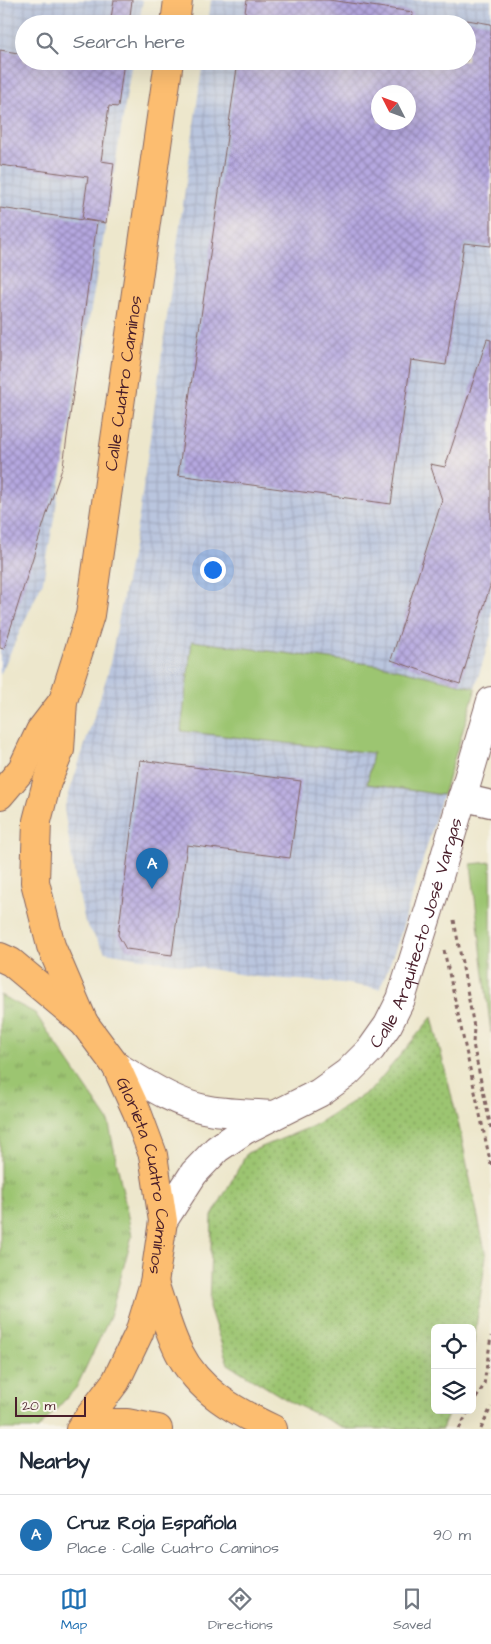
<!DOCTYPE html>
<meta charset="utf-8">
<style>
:root{--surface:#fff;--page:#f6f6f7;--text:#1f2937;--muted:#747a83;--line:#e0e1e3;--accent:#1f6fb2}
body{margin:0;font-family:"Architects Daughter",sans-serif;background:var(--page);color:var(--text)}
.controls{position:absolute;right:15px;bottom:15px;display:grid;overflow:hidden;border-radius:8px;box-shadow:0 5px 20px #0002}
.controls button{width:45px;height:45px;display:grid;place-items:center;padding:0;border:0;border-bottom:1px solid var(--line);background:var(--surface);color:var(--text);font:25px sans-serif}
.compass{position:absolute;left:371px;top:85px;width:45px;height:45px;border-radius:50%;background:var(--surface);box-shadow:0 5px 20px #0002;rotate:312deg}
.scale{position:absolute;left:15px;bottom:12px;width:71px;box-sizing:border-box;padding-left:5px;border:2px solid #4a1f2b;border-top:0;font-size:14px;line-height:18px;white-space:nowrap;color:#4a1f2b;-webkit-text-stroke:4px #f7f3e8;paint-order:stroke}
.you{position:absolute;left:212px;top:569px;width:18px;height:18px;margin:-12px;border:4px solid #fff;border-radius:50%;background:#1a73e8;box-shadow:0 0 0 8px #1a73e833}
.badge{display:grid;place-items:center;width:32px;height:32px;border-radius:50%;background:var(--accent);color:#fff;font-size:16px;font-weight:700}
.pin{position:absolute;translate:-50% -41px;filter:drop-shadow(0 1px 2px #0008)}
.pin::after{content:'';position:absolute;top:26px;width:18px;height:15px;background:inherit;clip-path:polygon(0 0,100% 0,50% 100%)}
.list{margin:0;padding:0;list-style:none}
h2{display:flex;justify-content:space-between;align-items:center;height:65px;margin:0;padding:0 20px;font-size:21px}
h2 small{font-size:16px;font-weight:400;color:var(--muted)}
.list li{display:grid;grid-template-columns:32px 1fr auto;gap:15px;align-items:center;box-sizing:border-box;height:80px;padding:0 20px;border-top:1px solid var(--line)}
.list b{display:block;font-size:19px;white-space:nowrap}
.list p{margin:0;font-size:16px;white-space:nowrap;color:var(--muted)}
.list em{font-size:16px;font-style:normal;color:var(--muted)}
.icon{flex:none;width:28px;height:28px;fill:none;stroke:currentColor;stroke-width:2;stroke-linecap:round;stroke-linejoin:round}
.map{position:relative;flex:none;width:491px;height:1429px;overflow:hidden}
.search{position:absolute;background:var(--surface);box-shadow:0 5px 20px #0002;left:15px;right:15px;top:15px;height:55px;display:flex;align-items:center;gap:12px;box-sizing:border-box;padding:0 18px;border-radius:28px;color:var(--muted);font-size:19px}
.sheet{height:145px;background:var(--surface)}
nav{display:flex;justify-content:space-around;align-items:center;box-sizing:border-box;height:70px;border-top:1px solid var(--line);background:var(--surface);font-size:14px;color:var(--muted)}
nav a{display:grid;justify-items:center;gap:2px}
nav .on{color:var(--accent)}
.map>svg:first-child{display:block}
.industrial{fill:url(#industrial-grid);fill-rule:evenodd}
.grass{fill:url(#grass-tufts);stroke:#73724e}
.park{fill:url(#park-dots);stroke:#73724e}
.pitch{fill:#9cc571;stroke:#73724e}
.building{fill:url(#building-cross-hatch);fill-rule:evenodd}
.lines{fill:none;stroke-linecap:round;stroke-linejoin:round}
.minor-casing{stroke:#836563;stroke-width:29}
.tertiary-casing{stroke:#836563;stroke-width:30}
.primary-casing{stroke:#836563;stroke-width:30}
.path{stroke:#836563;stroke-width:3;stroke-dasharray:4 4;stroke-linecap:butt}
.minor{stroke:#fff;stroke-width:26}
.tertiary{stroke:#fff;stroke-width:28}
.primary{stroke:#fcbd6f;stroke-width:28}
.labels{text-anchor:middle;dominant-baseline:central;stroke-width:4;stroke-linejoin:round;paint-order:stroke}
.street-label{font-size:18px;fill:#4a1f2b;stroke:#f7f3e8}
</style>
<div class="map">
<svg width="491" height="1429" viewBox="0 0 491 1429">
<defs>
<pattern id="industrial-grid" width="8" height="8" patternUnits="userSpaceOnUse" patternTransform="scale(1.25)"><rect width="8" height="8" fill="#b9c5de"/><path d="M0 4h8M4 0v8" fill="none" stroke="#a1a9bf"/></pattern>
<pattern id="grass-tufts" width="24" height="20" patternUnits="userSpaceOnUse" patternTransform="scale(1.25)"><rect width="24" height="20" fill="#9cc571"/><path d="M3 7l-1-3M5 7V3M7 7l1-3M15 17l-1-3M17 17v-4M19 17l1-3" fill="none" stroke="#819f5d"/></pattern>
<pattern id="park-dots" width="8" height="8" patternUnits="userSpaceOnUse" patternTransform="scale(1.25)"><rect width="8" height="8" fill="#9cc571"/><path d="M2 2h.1M6 6h.1" fill="none" stroke="#819f5d" stroke-width="1.8" stroke-linecap="round"/></pattern>
<pattern id="building-cross-hatch" width="8" height="8" patternUnits="userSpaceOnUse" patternTransform="scale(1.25)"><rect width="8" height="8" fill="#b5a8e0"/><path d="M0 0l8 8M0 8l8-8" fill="none" stroke="#9588b6"/></pattern>
</defs>
<rect width="100%" height="100%" fill="#f7f3e8"/>
<filter id="ink" filterUnits="userSpaceOnUse"><feTurbulence type="fractalNoise" baseFrequency=".02" numOctaves="2"/><feDisplacementMap in="SourceGraphic" scale="10" xChannelSelector="R" yChannelSelector="G"/><feConvolveMatrix kernelMatrix="1 2 1 2 8 2 1 2 1" color-interpolation-filters="sRGB"/></filter>
<filter id="wash" filterUnits="userSpaceOnUse"><feTurbulence type="fractalNoise" baseFrequency=".0096" numOctaves="4" result="noise"/><feDisplacementMap in="SourceGraphic" scale="20" xChannelSelector="R" yChannelSelector="G"/><feGaussianBlur stdDeviation="1.12" result="paint"/><feColorMatrix in="noise" values="0 0 0 0 0 0 0 0 0 0 0 0 0 0 0 0 0 1.4 0 .05"/><feComposite in="paint" operator="in"/></filter>
<g filter="url(#wash)">
<rect width="100%" height="100%" fill="#ede7cc"/>
<!-- industrial -->
<path class="industrial" d="M 0,0 L 143,0 L 139,24 L 24,24 L 24,61 L 132,61 L 106,223 L 43,581 L 0,675 Z
M 211,0 L 491,0 L 491,635 L 398,942 L 380,989 L 342,983 L 257,977 L 105,952 L 85,922 L 75,877 L 64,809 L 108,673 L 139,516 L 203,61 L 467,61 L 467,24 L 208,24 ZM 378,92 L 408,92 L 408,122 L 378,122 Z"/>
<!-- grass -->
<path class="grass" d="M 0,995 L 35,1013 L 108,1120 L 132,1236 L 110,1317 L 76,1388 L 38,1429 L 0,1429 Z"/>
<!-- park -->
<path class="park" d="M 432,1017 L 459,1126 L 486,1256 L 472,1356 L 472,1328 L 435,1328 L 435,1410 L 450,1410 L 442,1429 L 346,1429 L 287,1400 L 228,1364 L 209,1307 L 212,1216 L 247,1153 L 313,1126 L 371,1090 Z"/>
<!-- pitch -->
<path class="pitch" d="M 192,641 L 385,666 L 476,688 L 443,795 L 367,784 L 373,753 L 181,731 Z
M 491,862 L 491,1033 L 471,864 Z"/>
<g id="blocks">
<!-- building -->
<path class="building" d="M 114,0 L 132,0 L 129,24 L 110,24 Z
M 247,0 L 329,0 L 413,12 L 412,24 L 243,24 Z
M 467,20 L 491,24 L 491,246 L 464,243 L 446,365 L 411,360 L 391,504 L 178,475 L 238,61 L 467,61 ZM 378,92 L 408,92 L 408,122 L 378,122 Z
M 0,50 L 24,54 L 24,61 L 124,61 L 118,107 L 109,106 L 101,161 L 114,163 L 106,223 L 82,219 L 88,177 L 0,165 Z
M 0,208 L 97,222 L 63,466 L 48,510 L 4,649 L 0,648 Z
M 487,339 L 491,340 L 491,583 L 460,684 L 391,660 L 442,500 L 430,464 L 445,467 Z
M 140,760 L 301,781 L 290,858 L 187,845 L 172,955 L 126,949 L 118,935 Z"/>
</g>
</g>
<g filter="url(#ink)">
<use href="#blocks" fill-opacity="0" stroke="#836563" stroke-width="1"/>
<g class="lines">
<defs>
<path id="minor" d="M 461,797 L 491,804"/>
<g id="tertiary">
<path d="M 116,1066 C 144,1082 172,1102 204,1109 C 226,1114 251,1113 274,1115"/>
<path id="s1" d="M 163,1221 L 194,1173 L 217,1149 L 245,1130 L 319,1093 L 347,1073 L 371,1049 L 388,1025 L 401,999 L 429,910 L 491,701"/>
</g>
<g id="primary">
<path d="M 175,24 L 178,0"/>
<path d="M 0,795 L 22,769 L 40,731 L 63,701"/>
<path id="s2" d="M 0,957 L 11,962 L 84,1023 L 116,1066 L 137,1112 L 153,1155 L 163,1221 L 154,1283 L 139,1333 L 116,1381 L 80,1429"/>
<path id="s3" d="M 84,1023 L 51,946 L 35,882 L 37,821 L 47,782 L 60,750 L 63,701 L 90,615 L 169,61"/>
<path d="M 154,1283 C 162,1305 168,1331 179,1352 C 199,1392 235,1411 273,1429"/>
<path d="M 85,1423 L 127,1423 L 158,1429"/>
</g>
</defs>
<!-- minor casing -->
<use href="#minor" class="minor-casing"/>
<!-- tertiary casing -->
<use href="#tertiary" class="tertiary-casing"/>
<!-- primary casing -->
<use href="#primary" class="primary-casing"/>
<!-- path -->
<path class="path" d="M 454,920 L 474,1027 L 473,1044 L 491,1128
M 444,950 L 491,1165
M 472,1405 L 484,1385 L 491,1336
M 459,1429 L 469,1410
M 481,1429 L 491,1407"/>
<!-- minor -->
<use href="#minor" class="minor"/>
<!-- tertiary -->
<use href="#tertiary" class="tertiary"/>
<!-- primary -->
<use href="#primary" class="primary"/>
</g>
</g>
<g class="labels">
<!-- street labels -->
<g class="street-label">
<text stroke="none"><textPath href="#s3" startOffset="659">Calle Cuatro Caminos</textPath></text>
<text stroke="none"><textPath href="#s1" startOffset="401">Calle Arquitecto José Vargas</textPath></text>
<text stroke="none"><textPath href="#s2" startOffset="276">Glorieta Cuatro Caminos</textPath></text>
</g>
</g>
</svg>
<div class="controls">
<button><svg class="icon" aria-label="locate" viewBox="0 0 24 24"><circle cx="12" cy="12" r="6"/><path d="M12 2v4M12 18v4M2 12h4M18 12h4"/></svg></button>
<button><svg class="icon" aria-label="layers" viewBox="0 0 24 24"><path d="M12 4l9 5-9 5-9-5zM3 14l9 5 9-5"/></svg></button>
</div>
<svg class="compass" viewBox="-18 -18 36 36"><path d="M0-13l5 13h-10z" fill="#e53935"/><path d="M0 13l5-13h-10z" fill="#747a83"/></svg>
<div class="scale">20 m</div>
<div class="you"></div>
<div class="pin badge" style="left:152px;top:889px">A</div>
<div class="search"><svg class="icon" aria-label="search" viewBox="0 0 24 24"><circle cx="10" cy="10" r="6"/><path d="M15 15l6 6"/></svg>Search here</div>
</div>
<section class="sheet">
<h2>Nearby<small></small></h2>
<ul class="list">
<li><span class="badge">A</span><div><b>Cruz Roja Española</b><p>Place · Calle Cuatro Caminos</p></div><em>90 m</em></li>
</ul>
</section>
<nav>
<a class="on"><svg class="icon" aria-label="map" viewBox="0 0 24 24"><path d="M3 6l6-2 6 2 6-2v14l-6 2-6-2-6 2zM9 4v14M15 6v14"/></svg>Map</a>
<a><svg class="icon" aria-label="directions" viewBox="0 0 24 24"><path d="M12 3l9 9-9 9-9-9zM9 14v-3h6M13 9l2 2-2 2"/></svg>Directions</a>
<a><svg class="icon" aria-label="saved" viewBox="0 0 24 24"><path d="M7 4h10v16l-5-4-5 4z"/></svg>Saved</a>
</nav>
